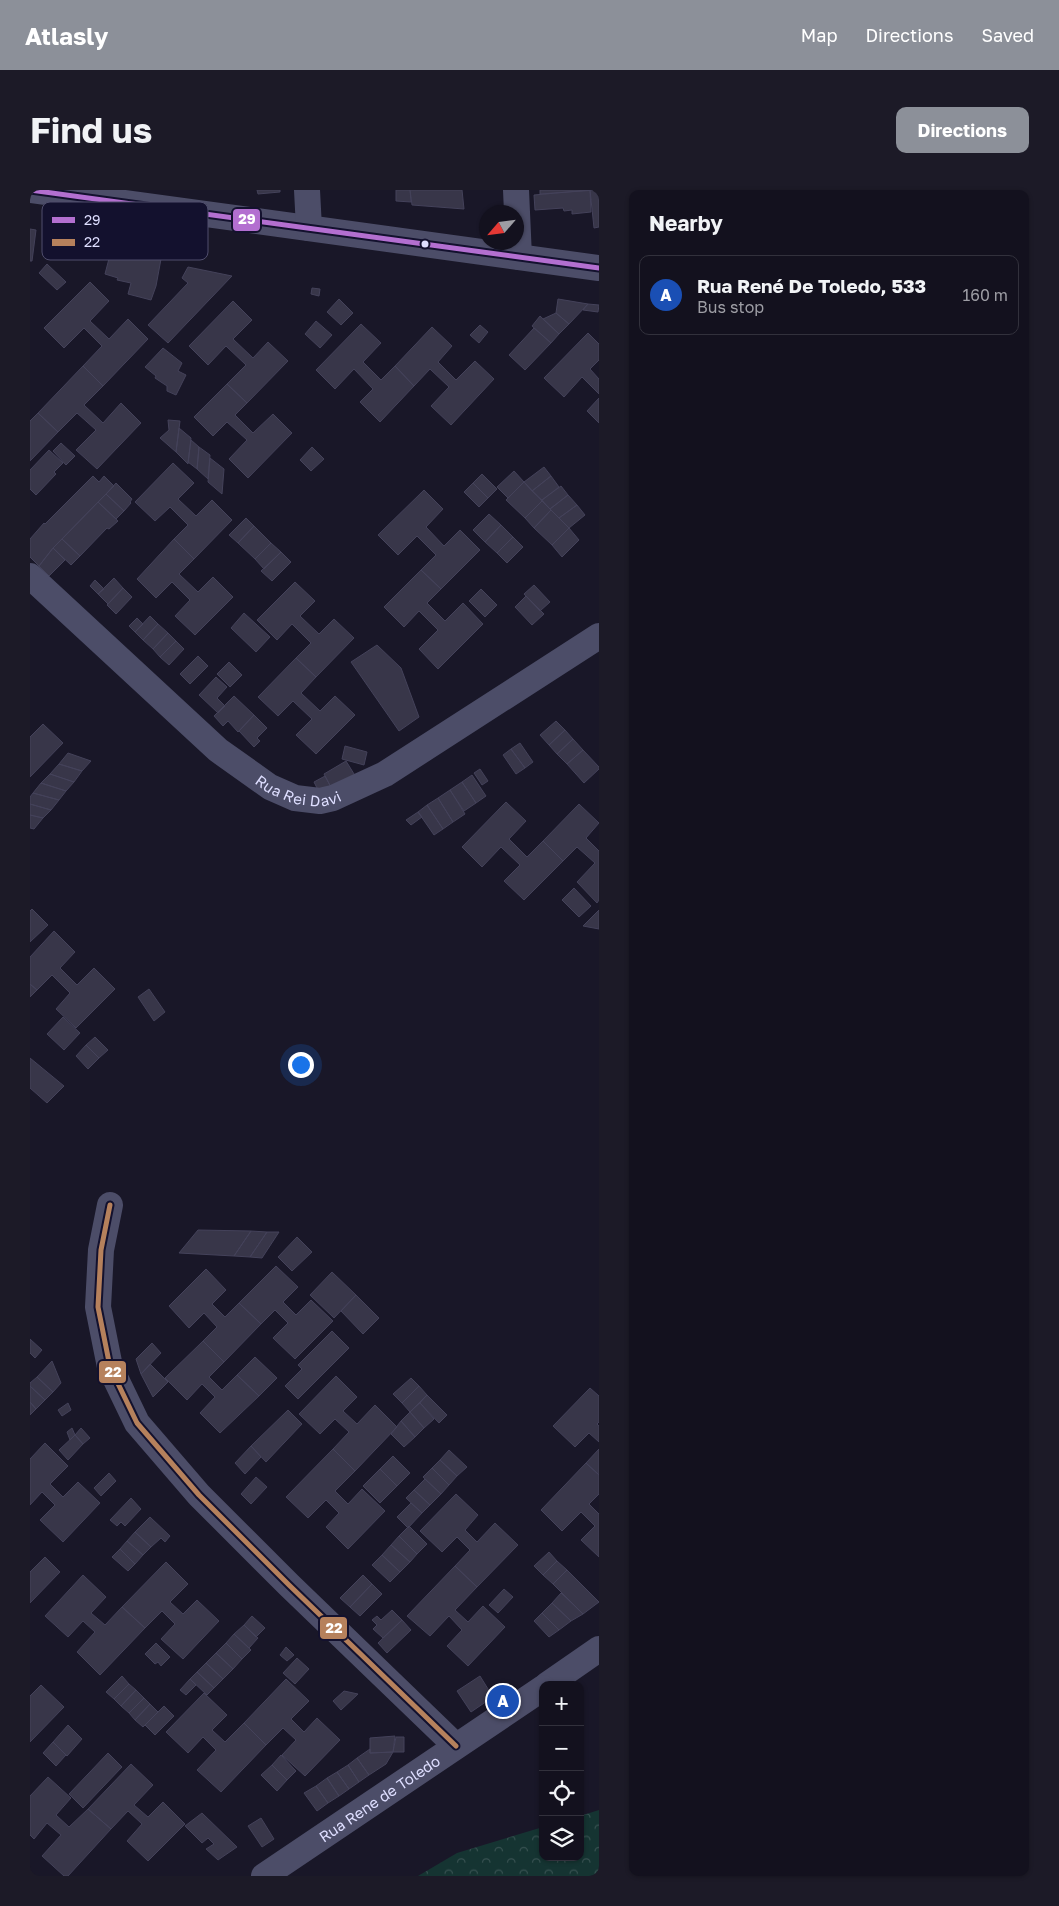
<!DOCTYPE html>
<meta charset="utf-8">
<style>
:root{--surface:#13111e;--page:#1c1a27;--text:#f1f3f6;--muted:#9d9da4;--line:#32313c;--accent:#8c9099}
body{margin:0;font-family:"Golos Text",sans-serif;background:var(--page);color:var(--text)}
.controls{position:absolute;right:15px;bottom:15px;display:grid;overflow:hidden;border-radius:10px;box-shadow:0 1px 4px #0004}
.controls button{width:45px;height:45px;display:grid;place-items:center;padding:0;border:0;border-bottom:1px solid var(--line);background:var(--surface);color:var(--text);font:25px sans-serif}
.compass{position:absolute;left:449px;top:15px;width:45px;height:45px;border-radius:50%;background:var(--surface);box-shadow:0 1px 4px #0004;rotate:242deg}
.you{position:absolute;left:270px;top:874px;width:18px;height:18px;margin:-12px;border:4px solid #fff;border-radius:50%;background:#1a73e8;box-shadow:0 0 0 8px #1a73e833}
.badge{display:grid;place-items:center;width:32px;height:32px;border-radius:50%;background:var(--accent);color:#fff;font-size:16px;font-weight:700}
.pin{position:absolute;translate:-50% -50%;border:2px solid #fff;box-shadow:0 1px 5px #0006}
.list{margin:0;padding:0;list-style:none}
h2{display:flex;justify-content:space-between;align-items:center;height:65px;margin:0;padding:0 20px;font-size:21px}
h2 small{font-size:16px;font-weight:400;color:var(--muted)}
.list li{display:grid;grid-template-columns:32px 1fr auto;gap:15px;align-items:center;box-sizing:border-box;height:80px;margin:0 10px 10px;padding:0 10px;border:1px solid var(--line);border-radius:10px}
.list b{display:block;font-size:19px;white-space:nowrap}
.list p{margin:0;font-size:16px;white-space:nowrap;color:var(--muted)}
.list em{font-size:16px;font-style:normal;color:var(--muted)}
.icon{flex:none;width:28px;height:28px;fill:none;stroke:currentColor;stroke-width:2;stroke-linecap:round;stroke-linejoin:round}
.map{position:relative;flex:none;width:569px;height:1686px;overflow:hidden;border-radius:10px}
header{display:flex;align-items:center;gap:30px;box-sizing:border-box;height:70px;padding:0 25px;background:var(--accent);color:#fff}
header strong{font-size:24px}
nav{display:flex;gap:28px;margin-inline-start:auto;font-size:18px}
.intro{display:flex;align-items:center;justify-content:space-between;box-sizing:border-box;height:120px;padding:0 30px}
h1{margin:0;font-size:35px}
.button{padding:12px 22px;border-radius:10px;background:var(--accent);color:#fff;font-size:18px;font-weight:700}
main{display:flex;gap:30px;padding:0 30px}
aside{flex:1;background:var(--surface);border-radius:10px;box-shadow:0 1px 4px #0004}
.map>svg:first-child{display:block}
.forest{fill:url(#forest-crowns)}
.building{fill:#383649;stroke:#44425a}
.lines{fill:none;stroke-linecap:round;stroke-linejoin:round}
.street{stroke:#4c4d68;stroke-width:26}
.bus-1-casing{stroke:#13112e;stroke-width:9}
.bus-2-casing{stroke:#13112e;stroke-width:9}
.bus-1{stroke:#b36fd0;stroke-width:5}
.bus-2{stroke:#b6815c;stroke-width:5}
.bus-dot{fill:#dedeff;stroke:#13112e;stroke-width:2}
.labels{text-anchor:middle;dominant-baseline:central;stroke-width:4.5;stroke-linejoin:round;paint-order:stroke}
.street-label{font-size:15px;fill:#dedeff;stroke:#13112e}
.key{fill:#13112e;stroke:#504e6d;stroke-width:1}
.key-label{font-size:14px;fill:#dedeff}
.line-badge{stroke:#13112e;stroke-width:2}
.badge-label{font-size:14px;text-anchor:middle;font-weight:bold;fill:#fff}
</style>
<header>
<strong>Atlasly</strong>
<nav><a>Map</a><a>Directions</a><a>Saved</a></nav>
</header>
<div class="intro"><h1>Find us</h1><a class="button">Directions</a></div>
<main>
<div class="map">
<svg width="569" height="1686" viewBox="0 0 569 1686">
<defs>
<pattern id="forest-crowns" width="20" height="18" patternUnits="userSpaceOnUse" patternTransform="scale(1.25)"><rect width="20" height="18" fill="#153432"/><path d="M2 6a3 3 0 1 1 6 0M12 15a3 3 0 1 1 6 0" fill="none" stroke="#375151"/></pattern>
</defs>
<rect width="100%" height="100%" fill="#191728"/>
<!-- forest -->
<path class="forest" d="M 569,1620 L 569,1686 L 388,1686 L 427,1663 L 513,1637 L 513,1667 L 550,1667 L 550,1626 Z"/>
<!-- building -->
<path class="building" d="M 227,0 L 250,0 L 250,2 L 228,4 Z
M 366,0 L 380,0 L 381,12 L 366,11 Z
M 380,0 L 432,0 L 434,19 L 382,15 Z
M 510,0 L 566,0 L 510,4 Z
M 560,0 L 561,22 L 542,24 L 542,20 L 534,21 L 533,18 L 505,20 L 504,5 Z
M 560,0 L 569,0 L 569,37 L 564,38 Z
M 0,39 L 6,40 L 2,71 L 0,71 Z
M 81,61 L 131,69 L 126,96 L 121,110 L 98,104 L 101,93 L 87,90 L 88,88 L 75,84 Z
M 17,74 L 36,92 L 27,100 L 9,83 Z
M 158,77 L 202,86 L 138,153 L 118,135 L 158,93 L 152,88 Z
M 60,92 L 79,111 L 60,131 L 79,149 L 98,129 L 118,149 L 73,196 L 53,176 L 72,156 L 54,138 L 34,158 L 14,138 Z
M 282,98 L 290,99 L 289,106 L 281,104 Z
M 309,109 L 323,123 L 311,135 L 297,122 Z
M 528,109 L 558,114 L 539,134 L 526,123 Z
M 203,111 L 222,130 L 203,149 L 223,168 L 238,152 L 258,171 L 217,213 L 197,194 L 216,175 L 196,156 L 178,175 L 159,156 Z
M 558,114 L 569,115 L 568,122 L 553,120 Z
M 526,123 L 539,134 L 529,144 L 513,129 Z
M 510,126 L 529,144 L 521,153 L 502,136 Z
M 286,131 L 302,145 L 290,158 L 275,144 Z
M 331,134 L 351,153 L 333,172 L 351,190 L 365,176 L 384,196 L 350,232 L 330,212 L 343,199 L 324,179 L 305,199 L 286,180 Z
M 450,135 L 458,142 L 449,153 L 440,145 Z
M 402,137 L 422,156 L 408,172 L 426,190 L 445,171 L 464,189 L 421,235 L 401,216 L 419,197 L 400,179 L 384,196 L 365,176 Z
M 504,138 L 521,153 L 495,180 L 479,165 Z
M 558,143 L 569,154 L 569,170 L 560,179 L 569,189 L 569,204 L 552,187 L 534,207 L 514,188 Z
M 133,158 L 152,173 L 148,181 L 156,185 L 146,205 L 137,201 L 137,196 L 125,188 L 126,186 L 115,177 Z
M 53,176 L 73,196 L 54,215 L 73,233 L 91,213 L 111,233 L 67,279 L 46,260 L 66,240 L 47,223 L 28,242 L 8,223 Z
M 197,194 L 217,213 L 205,225 L 223,243 L 243,224 L 262,243 L 218,288 L 199,269 L 217,250 L 197,232 L 183,246 L 164,227 Z
M 569,208 L 569,233 L 557,221 Z
M 8,223 L 28,242 L 0,271 L 0,231 Z
M 138,230 L 150,231 L 146,262 L 130,248 L 139,240 Z
M 149,238 L 161,248 L 158,274 L 146,262 Z
M 161,250 L 169,257 L 167,279 L 158,272 Z
M 31,253 L 45,266 L 36,275 L 23,261 Z
M 169,257 L 180,265 L 178,289 L 167,279 Z
M 282,257 L 294,269 L 281,281 L 270,270 Z
M 19,260 L 33,273 L 24,282 L 26,284 L 6,305 L 0,299 L 0,280 Z
M 180,268 L 194,279 L 192,304 L 178,292 Z
M 143,273 L 164,293 L 148,309 L 166,326 L 182,310 L 202,330 L 164,369 L 144,349 L 158,335 L 140,317 L 125,331 L 105,312 Z
M 514,277 L 521,286 L 502,301 L 494,292 Z
M 484,281 L 494,292 L 478,308 L 467,297 Z
M 452,284 L 467,299 L 458,308 L 443,293 Z
M 63,286 L 69,292 L 74,286 L 84,296 L 23,358 L 9,376 L 0,367 L 0,349 L 14,333 L 15,334 Z
M 521,286 L 529,297 L 512,310 L 502,301 Z
M 494,292 L 512,311 L 495,328 L 476,310 Z
M 86,293 L 102,309 L 100,312 L 101,313 L 94,321 L 76,304 Z
M 443,293 L 458,308 L 449,317 L 434,302 Z
M 531,296 L 538,305 L 520,319 L 512,310 Z
M 394,300 L 413,319 L 396,337 L 414,356 L 430,340 L 450,360 L 411,399 L 391,380 L 406,365 L 387,346 L 368,365 L 348,345 Z
M 76,304 L 94,321 L 86,329 L 68,312 Z
M 538,305 L 547,315 L 529,328 L 520,319 Z
M 512,311 L 521,320 L 504,338 L 495,328 Z
M 68,312 L 88,331 L 79,339 L 77,338 L 50,366 L 32,349 Z
M 547,315 L 555,325 L 539,338 L 529,328 Z
M 521,320 L 539,338 L 522,355 L 504,338 Z
M 459,324 L 471,335 L 455,352 L 443,340 Z
M 216,328 L 224,336 L 208,353 L 199,345 Z
M 471,335 L 483,347 L 467,363 L 455,352 Z
M 224,336 L 241,353 L 225,369 L 208,353 Z
M 539,338 L 549,350 L 532,367 L 522,355 Z
M 483,347 L 493,357 L 477,373 L 467,363 Z
M 32,349 L 50,366 L 41,375 L 23,358 Z
M 144,349 L 164,369 L 149,384 L 168,402 L 183,387 L 203,407 L 165,445 L 145,426 L 160,410 L 142,392 L 126,408 L 107,389 Z
M 241,353 L 251,362 L 234,379 L 225,369 Z
M 23,358 L 35,370 L 19,386 L 9,376 Z
M 251,362 L 261,372 L 242,391 L 231,381 Z
M 391,380 L 411,399 L 397,413 L 415,431 L 433,413 L 453,434 L 408,479 L 389,459 L 408,440 L 389,421 L 374,437 L 354,417 Z
M 84,388 L 93,398 L 78,414 L 68,404 Z
M 65,390 L 74,399 L 68,404 L 60,396 Z
M 265,392 L 285,411 L 270,426 L 289,444 L 304,429 L 324,448 L 286,487 L 266,468 L 281,453 L 262,434 L 247,450 L 227,430 Z
M 504,395 L 520,412 L 510,421 L 494,404 Z
M 93,398 L 102,407 L 86,424 L 77,415 Z
M 451,399 L 467,415 L 455,427 L 439,411 Z
M 496,406 L 514,424 L 502,435 L 485,417 Z
M 214,423 L 240,447 L 226,462 L 201,438 Z
M 120,426 L 128,434 L 113,450 L 105,442 Z
M 107,428 L 113,434 L 105,442 L 99,436 Z
M 128,434 L 138,443 L 123,459 L 113,450 Z
M 138,443 L 146,451 L 130,467 L 123,459 Z
M 146,451 L 154,459 L 139,475 L 130,467 Z
M 347,455 L 371,478 L 389,527 L 369,541 L 321,472 Z
M 168,466 L 178,476 L 160,494 L 150,484 Z
M 266,468 L 286,487 L 271,503 L 290,521 L 305,506 L 325,525 L 286,564 L 266,545 L 282,529 L 263,511 L 248,526 L 228,507 Z
M 199,472 L 212,485 L 200,497 L 187,484 Z
M 186,487 L 197,497 L 187,508 L 195,516 L 188,523 L 169,505 Z
M 204,506 L 224,525 L 208,542 L 198,531 L 193,536 L 184,526 Z
M 224,525 L 237,538 L 227,548 L 230,551 L 224,557 L 209,541 Z
M 526,531 L 535,540 L 519,555 L 510,545 Z
M 13,534 L 33,553 L 0,587 L 0,547 Z
M 535,540 L 543,549 L 527,564 L 519,555 Z
M 543,549 L 553,560 L 537,574 L 527,564 Z
M 490,553 L 503,572 L 495,578 L 481,559 Z
M 315,556 L 337,562 L 334,575 L 312,569 Z
M 481,559 L 495,578 L 486,584 L 473,565 Z
M 553,560 L 569,577 L 569,579 L 554,593 L 537,574 Z
M 38,563 L 61,571 L 52,581 L 29,574 Z
M 316,571 L 329,592 L 304,603 L 294,584 Z
M 29,574 L 52,581 L 44,592 L 20,584 Z
M 450,579 L 458,591 L 452,595 L 444,583 Z
M 20,584 L 44,592 L 36,601 L 11,593 Z
M 442,585 L 456,606 L 446,613 L 432,592 Z
M 295,586 L 304,603 L 292,608 L 284,592 Z
M 432,592 L 446,613 L 434,621 L 420,600 Z
M 11,593 L 36,601 L 29,610 L 3,603 Z
M 420,600 L 435,624 L 423,632 L 408,608 Z
M 3,603 L 29,610 L 21,620 L 0,614 L 0,607 Z
M 408,608 L 423,632 L 413,639 L 397,615 Z
M 476,612 L 496,631 L 479,649 L 497,667 L 513,651 L 533,671 L 494,710 L 474,691 L 490,675 L 471,657 L 452,677 L 432,657 Z
M 0,614 L 21,620 L 13,628 L 0,625 Z
M 549,614 L 569,633 L 556,648 L 569,661 L 569,710 L 567,713 L 547,692 L 565,673 L 547,657 L 533,671 L 513,651 Z
M 397,615 L 413,639 L 404,645 L 388,622 Z
M 388,622 L 392,627 L 381,635 L 376,630 Z
M 0,625 L 13,628 L 4,639 L 0,638 Z
M 544,698 L 561,716 L 549,727 L 532,710 Z
M 2,719 L 18,735 L 0,752 L 0,721 Z
M 569,720 L 569,739 L 553,736 Z
M 24,741 L 45,762 L 30,778 L 47,795 L 64,778 L 85,799 L 46,838 L 26,819 L 40,803 L 22,785 L 7,800 L 0,794 L 0,767 Z
M 0,794 L 7,800 L 0,807 Z
M 119,799 L 135,822 L 124,831 L 108,807 Z
M 33,827 L 50,843 L 34,860 L 17,844 Z
M 65,847 L 78,860 L 69,868 L 56,855 Z
M 56,855 L 69,868 L 58,879 L 46,866 Z
M 0,868 L 34,896 L 17,913 L 0,898 Z
M 168,1040 L 221,1041 L 204,1066 L 149,1063 Z
M 221,1041 L 237,1042 L 220,1067 L 204,1066 Z
M 237,1042 L 249,1042 L 232,1068 L 220,1067 Z
M 267,1047 L 282,1062 L 262,1081 L 248,1067 Z
M 246,1076 L 268,1097 L 253,1112 L 266,1125 L 281,1110 L 303,1131 L 265,1169 L 243,1148 L 258,1133 L 245,1120 L 231,1134 L 209,1113 Z
M 176,1079 L 196,1100 L 182,1114 L 195,1127 L 209,1113 L 231,1134 L 194,1172 L 173,1151 L 187,1137 L 174,1123 L 159,1138 L 139,1116 Z
M 302,1082 L 326,1105 L 304,1128 L 280,1105 Z
M 326,1105 L 349,1128 L 333,1144 L 311,1121 Z
M 302,1141 L 319,1158 L 268,1209 L 255,1196 L 272,1179 L 268,1175 Z
M 0,1149 L 12,1160 L 5,1168 L 0,1163 Z
M 173,1151 L 194,1172 L 179,1187 L 192,1200 L 207,1185 L 229,1206 L 190,1243 L 170,1223 L 185,1207 L 172,1194 L 157,1210 L 135,1188 Z
M 122,1153 L 131,1163 L 111,1184 L 106,1169 Z
M 225,1167 L 247,1188 L 229,1206 L 207,1185 Z
M 22,1171 L 31,1193 L 23,1202 L 7,1187 Z
M 120,1174 L 138,1192 L 123,1207 L 111,1184 Z
M 306,1186 L 327,1207 L 313,1221 L 327,1234 L 345,1215 L 367,1237 L 325,1281 L 303,1259 L 319,1242 L 305,1229 L 290,1244 L 269,1224 Z
M 7,1187 L 23,1202 L 15,1210 L 0,1196 L 0,1193 Z
M 381,1188 L 389,1196 L 372,1213 L 363,1204 Z
M 0,1196 L 15,1210 L 6,1219 L 0,1212 Z
M 389,1196 L 397,1205 L 380,1222 L 372,1213 Z
M 560,1198 L 569,1206 L 569,1232 L 567,1234 L 569,1236 L 569,1252 L 559,1243 L 545,1257 L 523,1236 Z
M 397,1205 L 417,1225 L 409,1233 L 390,1213 Z
M 0,1212 L 6,1219 L 0,1225 Z
M 38,1213 L 41,1220 L 32,1226 L 28,1220 Z
M 390,1213 L 404,1229 L 394,1238 L 380,1222 Z
M 258,1220 L 272,1234 L 236,1272 L 221,1256 Z
M 380,1222 L 394,1238 L 385,1247 L 371,1231 Z
M 371,1231 L 385,1247 L 374,1257 L 361,1244 Z
M 42,1238 L 45,1245 L 40,1250 L 37,1242 Z
M 51,1238 L 60,1248 L 53,1254 L 45,1245 Z
M 45,1245 L 53,1254 L 38,1270 L 29,1260 Z
M 15,1253 L 38,1276 L 20,1294 L 33,1307 L 48,1292 L 70,1313 L 33,1352 L 10,1330 L 25,1315 L 12,1302 L 0,1315 L 0,1269 Z
M 221,1256 L 231,1267 L 215,1284 L 205,1273 Z
M 303,1259 L 325,1281 L 305,1301 L 318,1314 L 332,1299 L 355,1321 L 318,1359 L 296,1337 L 309,1323 L 296,1310 L 278,1328 L 256,1307 Z
M 569,1259 L 569,1285 L 556,1273 Z
M 419,1260 L 437,1277 L 427,1286 L 410,1270 Z
M 363,1266 L 380,1283 L 367,1296 L 350,1279 Z
M 410,1270 L 427,1286 L 419,1295 L 402,1278 Z
M 556,1273 L 569,1285 L 569,1304 L 559,1314 L 569,1324 L 569,1367 L 551,1350 L 565,1336 L 551,1322 L 532,1341 L 511,1320 Z
M 402,1278 L 419,1295 L 411,1304 L 393,1287 Z
M 350,1279 L 367,1296 L 350,1313 L 333,1296 Z
M 79,1283 L 86,1291 L 71,1306 L 64,1298 Z
M 226,1287 L 237,1297 L 221,1314 L 211,1304 Z
M 395,1289 L 411,1304 L 400,1315 L 384,1300 Z
M 384,1300 L 400,1315 L 392,1323 L 376,1308 Z
M 426,1304 L 448,1325 L 435,1340 L 447,1352 L 465,1333 L 488,1355 L 447,1397 L 425,1376 L 440,1360 L 427,1347 L 412,1362 L 390,1341 Z
M 101,1308 L 111,1319 L 95,1336 L 91,1332 L 87,1336 L 80,1330 Z
M 381,1313 L 392,1323 L 378,1338 L 367,1327 Z
M 120,1327 L 140,1346 L 135,1352 L 131,1348 L 121,1357 L 105,1342 Z
M 379,1336 L 397,1354 L 387,1364 L 369,1346 Z
M 105,1342 L 121,1357 L 113,1365 L 97,1351 Z
M 369,1346 L 387,1364 L 380,1372 L 361,1355 Z
M 97,1351 L 113,1365 L 105,1374 L 90,1359 Z
M 361,1355 L 380,1372 L 370,1382 L 352,1365 Z
M 90,1359 L 105,1374 L 98,1381 L 82,1367 Z
M 519,1362 L 527,1371 L 513,1385 L 504,1376 Z
M 352,1365 L 370,1382 L 360,1392 L 342,1375 Z
M 15,1367 L 30,1382 L 0,1413 L 0,1382 Z
M 527,1371 L 537,1380 L 523,1394 L 513,1385 Z
M 136,1372 L 158,1394 L 140,1412 L 153,1424 L 167,1410 L 189,1431 L 153,1469 L 131,1449 L 145,1434 L 132,1421 L 115,1438 L 92,1417 Z
M 425,1376 L 447,1397 L 425,1420 L 438,1432 L 453,1416 L 475,1437 L 438,1476 L 417,1456 L 432,1440 L 419,1426 L 400,1446 L 377,1426 Z
M 537,1380 L 569,1412 L 553,1424 L 523,1394 Z
M 53,1385 L 76,1407 L 61,1423 L 75,1435 L 92,1417 L 115,1438 L 70,1485 L 47,1462 L 65,1442 L 53,1431 L 38,1447 L 15,1426 Z
M 333,1385 L 342,1394 L 320,1417 L 310,1408 Z
M 342,1394 L 352,1404 L 330,1426 L 320,1417 Z
M 474,1399 L 483,1407 L 468,1423 L 459,1415 Z
M 531,1403 L 553,1424 L 541,1431 L 522,1413 Z
M 522,1413 L 541,1431 L 529,1440 L 512,1423 Z
M 362,1420 L 372,1430 L 353,1448 L 343,1439 L 347,1435 L 342,1430 L 347,1426 L 351,1430 Z
M 512,1423 L 529,1440 L 519,1447 L 504,1431 Z
M 222,1426 L 235,1438 L 226,1447 L 214,1435 Z
M 372,1430 L 381,1440 L 357,1463 L 348,1453 Z
M 214,1435 L 228,1448 L 219,1458 L 204,1444 Z
M 204,1444 L 221,1460 L 212,1469 L 196,1453 Z
M 126,1453 L 140,1467 L 131,1476 L 128,1472 L 125,1474 L 115,1464 Z
M 196,1453 L 212,1469 L 203,1479 L 186,1463 Z
M 256,1457 L 264,1465 L 257,1471 L 250,1465 Z
M 186,1463 L 203,1479 L 193,1489 L 176,1473 Z
M 267,1468 L 279,1479 L 265,1494 L 253,1483 Z
M 176,1473 L 193,1489 L 184,1498 L 167,1482 Z
M 167,1482 L 184,1498 L 177,1505 L 160,1489 Z
M 92,1486 L 99,1494 L 84,1509 L 76,1502 Z
M 450,1486 L 463,1507 L 441,1522 L 427,1501 Z
M 160,1489 L 166,1495 L 156,1505 L 150,1500 Z
M 256,1489 L 279,1511 L 261,1529 L 274,1542 L 287,1528 L 310,1550 L 275,1586 L 252,1565 L 266,1550 L 253,1538 L 236,1555 L 214,1533 Z
M 99,1494 L 106,1500 L 91,1516 L 84,1509 Z
M 11,1495 L 34,1517 L 0,1552 L 0,1506 Z
M 106,1500 L 114,1508 L 99,1523 L 91,1516 Z
M 314,1501 L 328,1504 L 311,1520 L 303,1511 Z
M 174,1503 L 197,1525 L 182,1540 L 195,1552 L 214,1533 L 236,1555 L 191,1602 L 167,1580 L 186,1560 L 173,1547 L 158,1563 L 136,1542 Z
M 114,1508 L 120,1514 L 105,1530 L 99,1523 Z
M 120,1514 L 128,1522 L 113,1537 L 105,1530 Z
M 134,1516 L 144,1526 L 125,1545 L 115,1535 Z
M 38,1535 L 52,1549 L 37,1566 L 23,1552 Z
M 365,1546 L 363,1562 L 340,1563 L 340,1548 Z
M 366,1547 L 374,1547 L 374,1562 L 363,1562 Z
M 23,1552 L 36,1565 L 26,1576 L 13,1563 Z
M 340,1559 L 340,1563 L 363,1562 L 356,1574 L 339,1585 L 327,1568 Z
M 78,1563 L 92,1577 L 53,1618 L 39,1604 Z
M 251,1565 L 266,1581 L 257,1590 L 242,1575 Z
M 327,1568 L 339,1585 L 329,1592 L 318,1575 Z
M 101,1574 L 123,1595 L 104,1615 L 118,1627 L 133,1612 L 155,1634 L 118,1671 L 97,1651 L 112,1634 L 98,1621 L 81,1639 L 58,1619 Z
M 242,1575 L 257,1590 L 247,1601 L 231,1585 Z
M 318,1575 L 329,1592 L 319,1599 L 307,1582 Z
M 307,1582 L 319,1599 L 309,1606 L 297,1588 Z
M 18,1587 L 41,1608 L 26,1625 L 39,1637 L 58,1619 L 81,1639 L 38,1686 L 34,1686 L 12,1666 L 31,1645 L 17,1633 L 4,1649 L 0,1645 L 0,1606 Z
M 297,1588 L 309,1606 L 298,1613 L 286,1596 Z
M 286,1596 L 298,1613 L 287,1621 L 274,1603 Z
M 172,1623 L 207,1657 L 188,1670 L 176,1659 L 184,1654 L 178,1648 L 172,1653 L 155,1636 Z
M 231,1628 L 244,1649 L 232,1657 L 218,1636 Z"/>
<g class="lines">
<!-- street -->
<g class="street">
<path d="M 0,0 L 569,78"/>
<path d="M 277,0 L 279,38"/>
<path d="M 486,0 L 489,67"/>
<path id="s1" d="M 0,386 L 188,560 L 240,597 L 265,608 L 290,611 L 303,608 L 355,584 L 569,446"/>
<path d="M 80,1015 L 71,1060 L 68,1117 L 80,1177 L 107,1233 L 169,1305 L 259,1395 L 426,1556"/>
<path d="M 517,1495 L 569,1459"/>
<path id="s2" d="M 234,1686 L 513,1498"/>
</g>
<defs>
<path id="bus-1" d="M 0,0 L 569,78"/>
<path id="bus-2" d="M 80,1015 L 71,1060 L 68,1117 L 80,1177 L 107,1233 L 169,1305 L 259,1395 L 426,1556"/>
</defs>
<!-- bus-1 casing -->
<use href="#bus-1" class="bus-1-casing"/>
<!-- bus-2 casing -->
<use href="#bus-2" class="bus-2-casing"/>
<!-- bus-1 -->
<use href="#bus-1" class="bus-1"/>
<!-- bus-2 -->
<use href="#bus-2" class="bus-2"/>
</g>
<!-- markers -->
<circle class="bus-dot" cx="395" cy="54" r="4.5"/>
<g class="labels">
<!-- street labels -->
<g class="street-label">
<text stroke="none"><textPath href="#s1" startOffset="349">Rua Rei Davi</textPath></text>
<text stroke="none"><textPath href="#s2" startOffset="139">Rua Rene de Toledo</textPath></text>
</g>
</g>
<!-- legend -->
<rect x="12" y="12" width="166" height="58" rx="8" class="key"/>
<rect x="22" y="27" width="23" height="6" fill="#b36fd0"/>
<rect x="22" y="49" width="23" height="7" fill="#b6815c"/>
<g class="key-label">
<text x="54" y="35">29</text>
<text x="54" y="57">22</text>
</g>
<g class="line-badge">
<rect x="202" y="18" width="29" height="24" rx="5" fill="#b36fd0"/>
<rect x="68" y="1170" width="29" height="24" rx="5" fill="#b6815c"/>
<rect x="289" y="1426" width="29" height="24" rx="5" fill="#b6815c"/>
</g>
<g class="badge-label">
<text x="217" y="34">29</text>
<text x="83" y="1187">22</text>
<text x="304" y="1443">22</text>
</g>
</svg>
<div class="controls">
<button>+</button>
<button>−</button>
<button><svg class="icon" aria-label="locate" viewBox="0 0 24 24"><circle cx="12" cy="12" r="6"/><path d="M12 2v4M12 18v4M2 12h4M18 12h4"/></svg></button>
<button><svg class="icon" aria-label="layers" viewBox="0 0 24 24"><path d="M12 4l9 5-9 5-9-5zM3 14l9 5 9-5"/></svg></button>
</div>
<svg class="compass" viewBox="-18 -18 36 36"><path d="M0-13l5 13h-10z" fill="#e53935"/><path d="M0 13l5-13h-10z" fill="#9d9da4"/></svg>
<div class="you"></div>
<div class="pin badge" style="left:473px;top:1511px;background:#1a4fb4">A</div>
</div>
<aside>
<h2>Nearby<small></small></h2>
<ul class="list">
<li><span class="badge" style="background:#1a4fb4">A</span><div><b>Rua René De Toledo, 533</b><p>Bus stop</p></div><em>160 m</em></li>
</ul>
</aside>
</main>
